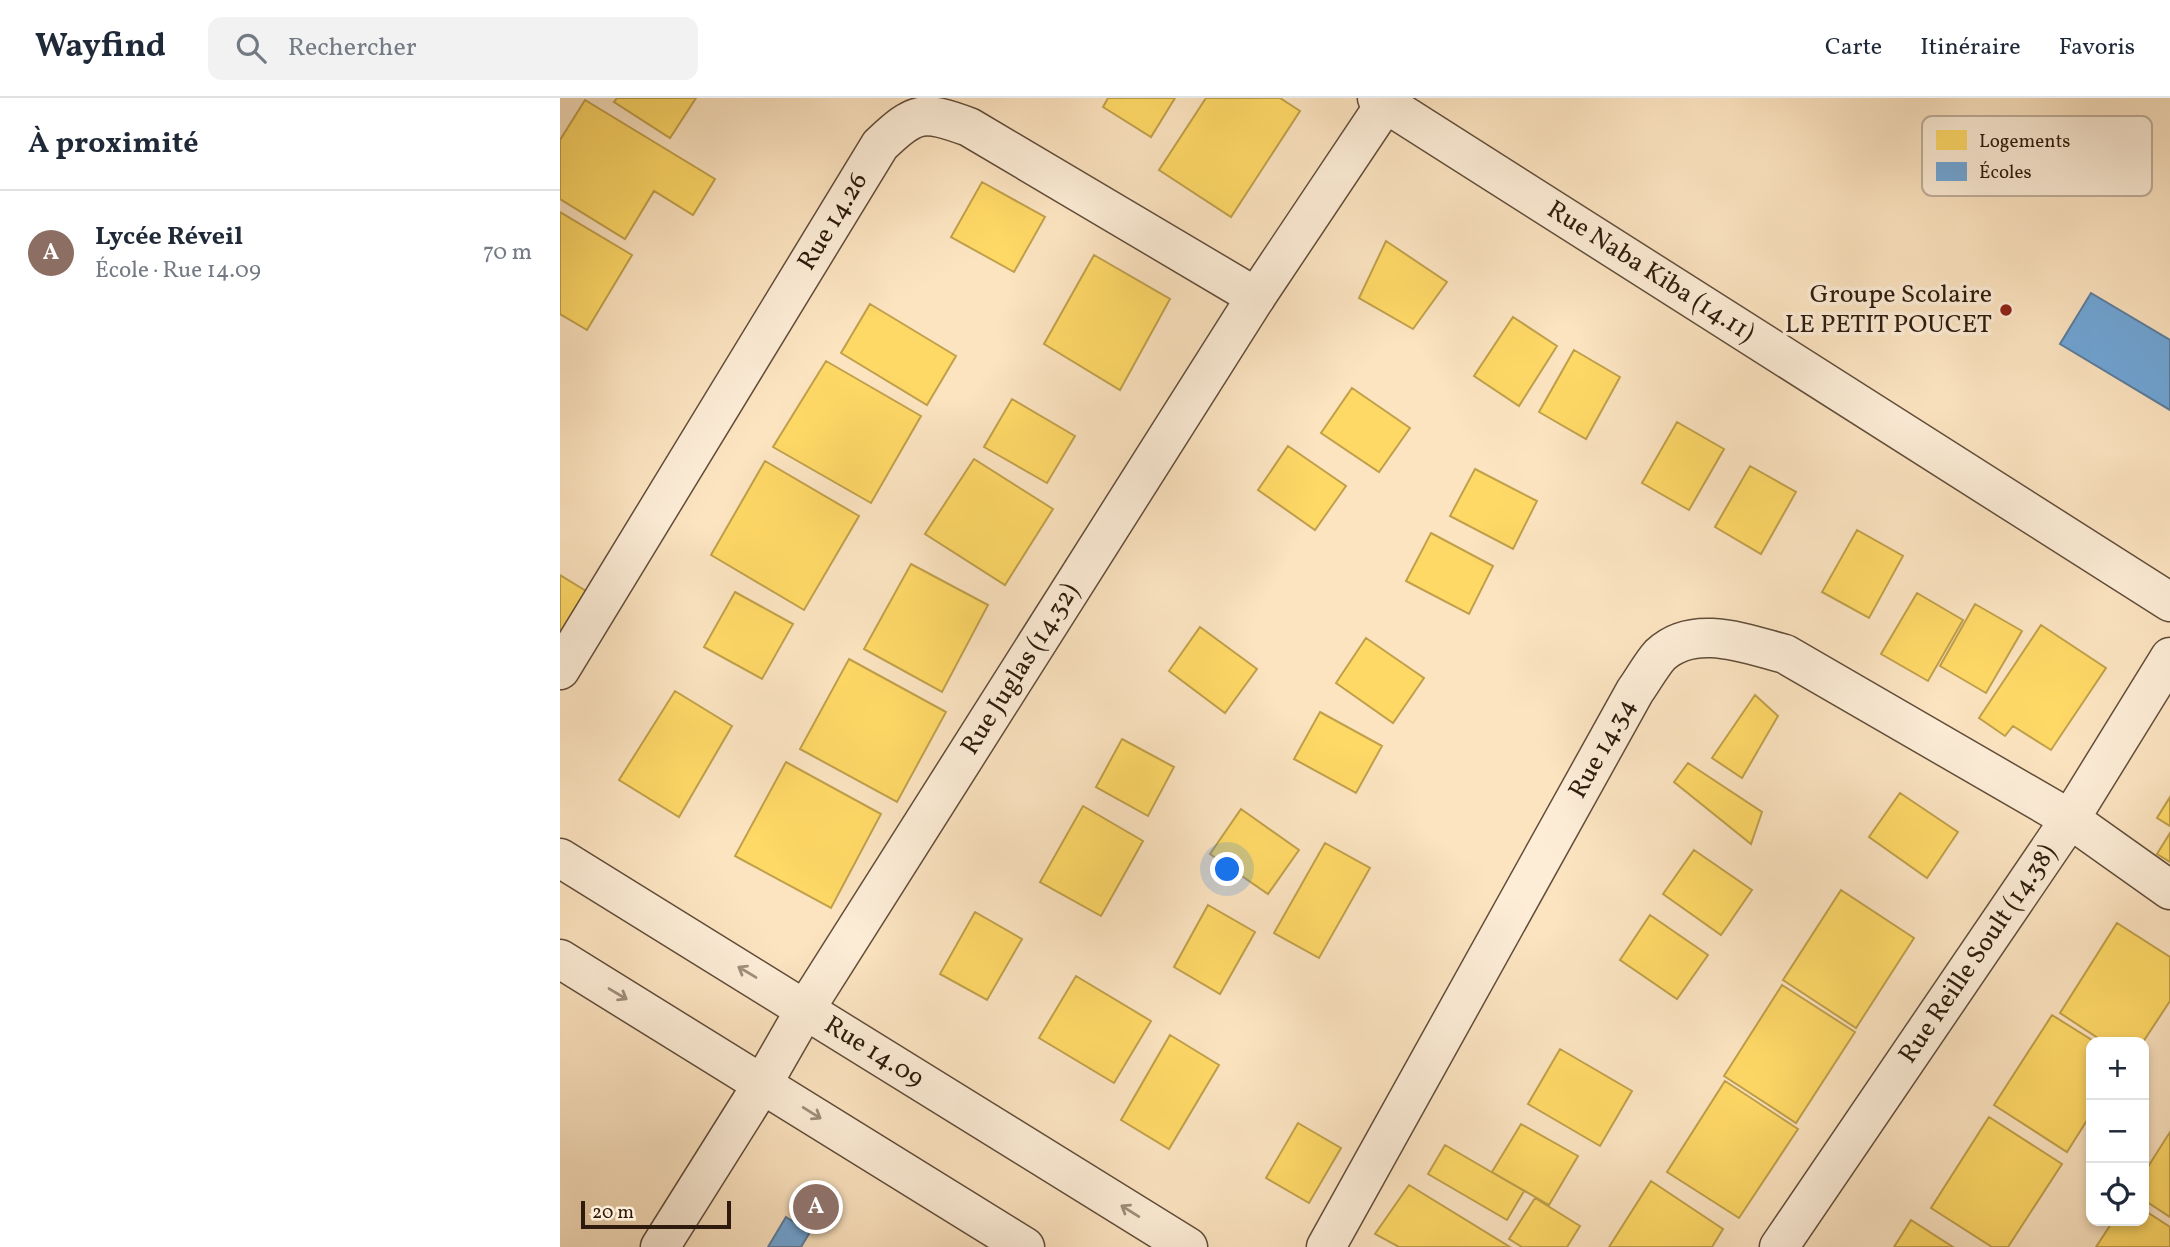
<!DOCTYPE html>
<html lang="fr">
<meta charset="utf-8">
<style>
:root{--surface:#fff;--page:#f2f2f3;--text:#1f2937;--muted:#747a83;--line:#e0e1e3;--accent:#8f2418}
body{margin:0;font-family:Vollkorn,serif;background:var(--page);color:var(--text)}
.controls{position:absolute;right:21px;bottom:21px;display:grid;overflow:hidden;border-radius:14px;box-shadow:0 4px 10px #0003}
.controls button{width:63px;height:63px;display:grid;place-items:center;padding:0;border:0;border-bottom:2px solid var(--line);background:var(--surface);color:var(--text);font:35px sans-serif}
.scale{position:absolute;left:21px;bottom:18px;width:150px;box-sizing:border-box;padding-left:7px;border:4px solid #2e1b0d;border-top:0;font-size:19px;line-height:24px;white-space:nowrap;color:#2e1b0d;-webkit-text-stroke:5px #fdedd7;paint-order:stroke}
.you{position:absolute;left:668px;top:772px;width:24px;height:24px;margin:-18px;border:5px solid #fff;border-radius:50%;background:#1a73e8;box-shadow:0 0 0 10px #1a73e833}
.badge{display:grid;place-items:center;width:46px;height:46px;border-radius:50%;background:var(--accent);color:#fff;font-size:23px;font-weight:700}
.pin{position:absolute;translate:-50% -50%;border:4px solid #fff;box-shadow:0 2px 7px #0006}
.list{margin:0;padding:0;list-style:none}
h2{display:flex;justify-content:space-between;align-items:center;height:91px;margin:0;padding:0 28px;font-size:30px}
h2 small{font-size:23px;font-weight:400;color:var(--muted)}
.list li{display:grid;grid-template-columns:46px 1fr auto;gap:21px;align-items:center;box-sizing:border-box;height:126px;padding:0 28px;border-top:2px solid var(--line)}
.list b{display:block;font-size:26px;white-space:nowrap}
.list p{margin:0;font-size:23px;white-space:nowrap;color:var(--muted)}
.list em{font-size:23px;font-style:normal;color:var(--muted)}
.icon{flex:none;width:38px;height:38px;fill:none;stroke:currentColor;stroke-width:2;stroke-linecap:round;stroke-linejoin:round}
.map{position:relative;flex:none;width:1610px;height:1149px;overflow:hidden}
header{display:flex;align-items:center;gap:42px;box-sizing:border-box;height:98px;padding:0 35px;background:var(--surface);border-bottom:2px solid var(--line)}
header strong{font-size:33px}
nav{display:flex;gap:38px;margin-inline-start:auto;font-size:24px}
.search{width:490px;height:63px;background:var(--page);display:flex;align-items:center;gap:18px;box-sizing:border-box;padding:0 24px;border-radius:14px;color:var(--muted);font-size:26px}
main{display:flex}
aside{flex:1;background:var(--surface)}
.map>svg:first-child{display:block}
.homes{fill:#ffd966;stroke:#c0a04b;stroke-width:2}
.schools{fill:#6fa8dc;stroke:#5c7e9e;stroke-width:2}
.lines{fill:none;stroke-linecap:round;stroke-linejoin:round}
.minor-casing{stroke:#624d3a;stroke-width:41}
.tertiary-casing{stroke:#624d3a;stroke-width:41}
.minor{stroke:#fdedd7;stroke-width:38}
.tertiary{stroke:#fdedd7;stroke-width:38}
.oneway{stroke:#a08e7c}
.poi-dot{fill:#8f2418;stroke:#fdedd7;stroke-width:2.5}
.labels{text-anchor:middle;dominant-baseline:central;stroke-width:7;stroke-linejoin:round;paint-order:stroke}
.street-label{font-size:26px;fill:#2e1b0d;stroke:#fdedd7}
.poi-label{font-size:26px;fill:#2e1b0d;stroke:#fdedd7;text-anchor:end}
.key{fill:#fdedd7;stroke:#bfae9a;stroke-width:2}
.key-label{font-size:19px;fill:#2e1b0d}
</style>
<header>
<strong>Wayfind</strong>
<div class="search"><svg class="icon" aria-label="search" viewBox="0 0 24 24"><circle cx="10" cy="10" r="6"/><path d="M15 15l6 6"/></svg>Rechercher</div>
<nav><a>Carte</a><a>Itinéraire</a><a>Favoris</a></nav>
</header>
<main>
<aside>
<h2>À proximité<small></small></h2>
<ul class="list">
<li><span class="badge" style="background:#8d6e63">A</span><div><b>Lycée Réveil</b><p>École · Rue 14.09</p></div><em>70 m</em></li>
</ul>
</aside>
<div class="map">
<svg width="1610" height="1149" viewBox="0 0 1610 1149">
<rect width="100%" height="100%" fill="#fce4c1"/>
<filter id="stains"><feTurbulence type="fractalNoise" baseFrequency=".00286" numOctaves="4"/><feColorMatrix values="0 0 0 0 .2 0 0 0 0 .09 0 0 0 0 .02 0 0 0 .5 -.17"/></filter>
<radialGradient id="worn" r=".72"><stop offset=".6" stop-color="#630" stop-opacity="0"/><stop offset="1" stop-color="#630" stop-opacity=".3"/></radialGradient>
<!-- homes -->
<path class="homes" d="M 57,0 L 136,0 L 110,40 L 54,4 Z
M 548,0 L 615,0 L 591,39 L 543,9 Z
M 646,0 L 720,0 L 740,13 L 671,119 L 599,72 Z
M 25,2 L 155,81 L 133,117 L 94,93 L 65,141 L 0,101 L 0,42 Z
M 422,84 L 485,119 L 454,174 L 391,139 Z
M 0,114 L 72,157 L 27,232 L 0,216 Z
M 826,143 L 887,184 L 853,231 L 799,200 Z
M 534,157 L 610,201 L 560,292 L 484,246 Z
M 310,206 L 396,258 L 367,307 L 281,255 Z
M 953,219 L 997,248 L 959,308 L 914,278 Z
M 1014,252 L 1060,279 L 1026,341 L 979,314 Z
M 266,263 L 361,318 L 311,405 L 213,349 Z
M 792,290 L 850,330 L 819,374 L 761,335 Z
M 452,301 L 515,338 L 487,385 L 424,349 Z
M 1117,324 L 1164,351 L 1129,412 L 1082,385 Z
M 728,348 L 786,388 L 755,432 L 698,392 Z
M 414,361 L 493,411 L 445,487 L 365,436 Z
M 205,363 L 299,418 L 244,512 L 151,457 Z
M 1190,368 L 1236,394 L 1201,456 L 1155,429 Z
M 915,371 L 977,403 L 953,451 L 890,418 Z
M 1297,432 L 1343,458 L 1309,520 L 1262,494 Z
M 871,435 L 933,468 L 909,516 L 846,483 Z
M 351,466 L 428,507 L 382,594 L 304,551 Z
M 0,477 L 31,496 L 0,545 Z
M 175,494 L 233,526 L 202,581 L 144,549 Z
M 1357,495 L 1403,522 L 1368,583 L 1321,556 Z
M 1415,506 L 1462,533 L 1426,595 L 1380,568 Z
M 1481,527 L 1546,570 L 1491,652 L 1453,628 L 1445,638 L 1419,620 Z
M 640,529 L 697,571 L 665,615 L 609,573 Z
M 806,540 L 864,580 L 833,625 L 776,585 Z
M 289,561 L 386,614 L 337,704 L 240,651 Z
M 115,593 L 172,628 L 119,719 L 59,682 Z
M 1195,597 L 1218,618 L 1182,680 L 1152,660 Z
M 760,614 L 822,648 L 796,695 L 734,661 Z
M 562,641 L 614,669 L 588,718 L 536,689 Z
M 226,664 L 321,716 L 271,810 L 175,758 Z
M 1128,665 L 1202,714 L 1191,746 L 1114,684 Z
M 1340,695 L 1398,734 L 1367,780 L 1309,739 Z
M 1610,699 L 1610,728 L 1597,720 Z
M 523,708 L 583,743 L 541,818 L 480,784 Z
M 681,711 L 739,752 L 708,796 L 650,756 Z
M 1610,735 L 1610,764 L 1597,756 Z
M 765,745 L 810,770 L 759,860 L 714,835 Z
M 1134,752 L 1192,792 L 1161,837 L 1103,796 Z
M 1281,792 L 1354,840 L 1296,930 L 1223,882 Z
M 648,807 L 695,834 L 660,896 L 614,869 Z
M 415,814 L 462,841 L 427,902 L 380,876 Z
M 1090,817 L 1148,857 L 1117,901 L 1060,862 Z
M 1557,825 L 1610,859 L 1610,903 L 1583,944 L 1544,944 L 1500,915 Z
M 516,878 L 591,923 L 554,985 L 479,940 Z
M 1222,887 L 1295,934 L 1236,1025 L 1164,978 Z
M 1492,917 L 1535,944 L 1531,944 L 1531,1016 L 1507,1054 L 1434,1007 Z
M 610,937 L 659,967 L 609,1051 L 561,1022 Z
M 1000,951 L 1072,993 L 1040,1048 L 968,1006 Z
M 1165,983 L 1238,1031 L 1179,1120 L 1107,1074 Z
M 1429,1019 L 1502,1066 L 1448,1149 L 1432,1149 L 1371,1110 Z
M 738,1025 L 781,1050 L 749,1105 L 706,1080 Z
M 961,1026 L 1018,1058 L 989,1107 L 932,1074 Z
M 1610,1034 L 1610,1119 L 1584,1102 L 1584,1075 Z
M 885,1047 L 964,1093 L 947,1122 L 868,1076 Z
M 1091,1083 L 1163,1131 L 1152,1149 L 1049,1149 Z
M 849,1087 L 950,1149 L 839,1149 L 815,1136 Z
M 975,1100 L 1020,1128 L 1007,1149 L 962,1149 L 949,1141 Z
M 1584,1112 L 1610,1129 L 1610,1149 L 1536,1149 L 1553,1123 L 1584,1123 Z
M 1351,1122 L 1393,1149 L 1334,1149 Z"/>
<!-- schools -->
<path class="schools" d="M 1531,195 L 1610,242 L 1610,312 L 1500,246 Z
M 226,1119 L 250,1134 L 241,1149 L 208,1149 Z"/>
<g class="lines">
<defs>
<g id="minor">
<path id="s1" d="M 817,0 L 1610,504"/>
<path id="s2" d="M 0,572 L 320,47 C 356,13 362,12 409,29 L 696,199"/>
<path id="s3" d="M 100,1149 L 203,985 L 246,910 L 696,199 L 829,0"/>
<path id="s4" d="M 766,1149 L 1075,593 C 1083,582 1091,567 1100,557 C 1134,525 1186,546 1225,556 L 1510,721 L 1610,792"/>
<path id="s5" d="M 1219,1149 L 1510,721 L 1610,559"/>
</g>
<g id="tertiary">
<path id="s6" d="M 0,760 L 628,1149"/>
<path d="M 0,861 L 465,1149"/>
</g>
</defs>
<!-- minor casing -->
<use href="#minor" class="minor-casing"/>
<!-- tertiary casing -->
<use href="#tertiary" class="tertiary-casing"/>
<!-- minor -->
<use href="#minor" class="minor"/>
<!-- tertiary -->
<use href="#tertiary" class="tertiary"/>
</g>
<!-- one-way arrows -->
<defs><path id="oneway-shaft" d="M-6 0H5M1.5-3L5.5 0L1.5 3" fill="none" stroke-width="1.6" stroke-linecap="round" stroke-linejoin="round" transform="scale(1.75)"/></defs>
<g class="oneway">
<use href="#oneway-shaft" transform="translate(187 874) rotate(-149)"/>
<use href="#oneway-shaft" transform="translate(58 896) rotate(31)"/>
<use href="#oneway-shaft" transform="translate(252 1015) rotate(32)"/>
<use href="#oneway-shaft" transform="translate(570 1113) rotate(-148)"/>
</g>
<!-- markers -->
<circle class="poi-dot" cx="1446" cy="212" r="7"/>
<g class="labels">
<!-- street labels -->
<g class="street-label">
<text stroke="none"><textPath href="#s2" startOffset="525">Rue 14.26</textPath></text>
<text stroke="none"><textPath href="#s1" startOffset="324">Rue Naba Kiba (14.11)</textPath></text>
<text stroke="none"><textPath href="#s3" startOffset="681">Rue Juglas (14.32)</textPath></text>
<text stroke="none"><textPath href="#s4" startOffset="570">Rue 14.34</textPath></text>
<text stroke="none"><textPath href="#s5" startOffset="354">Rue Reille Soult (14.38)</textPath></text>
<text stroke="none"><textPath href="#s6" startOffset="369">Rue 14.09</textPath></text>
</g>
<!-- poi labels -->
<g class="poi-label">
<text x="1432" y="197">Groupe Scolaire<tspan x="1432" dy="30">LE PETIT POUCET</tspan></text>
</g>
</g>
<!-- legend -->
<rect x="1362" y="18" width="230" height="80" rx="10" class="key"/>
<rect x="1376" y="32" width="31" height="20" fill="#ffd966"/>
<rect x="1376" y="64" width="31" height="19" fill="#6fa8dc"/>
<g class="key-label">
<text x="1419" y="49">Logements</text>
<text x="1419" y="80">Écoles</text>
</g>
<rect width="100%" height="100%" filter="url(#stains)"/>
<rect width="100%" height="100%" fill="url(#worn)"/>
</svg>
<div class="controls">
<button>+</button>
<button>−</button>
<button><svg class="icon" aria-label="locate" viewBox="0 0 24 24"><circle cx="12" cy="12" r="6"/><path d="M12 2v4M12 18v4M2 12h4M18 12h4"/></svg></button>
</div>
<div class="scale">20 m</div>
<div class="you"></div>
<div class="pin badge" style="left:256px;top:1109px;background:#8d6e63">A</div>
</div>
</main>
